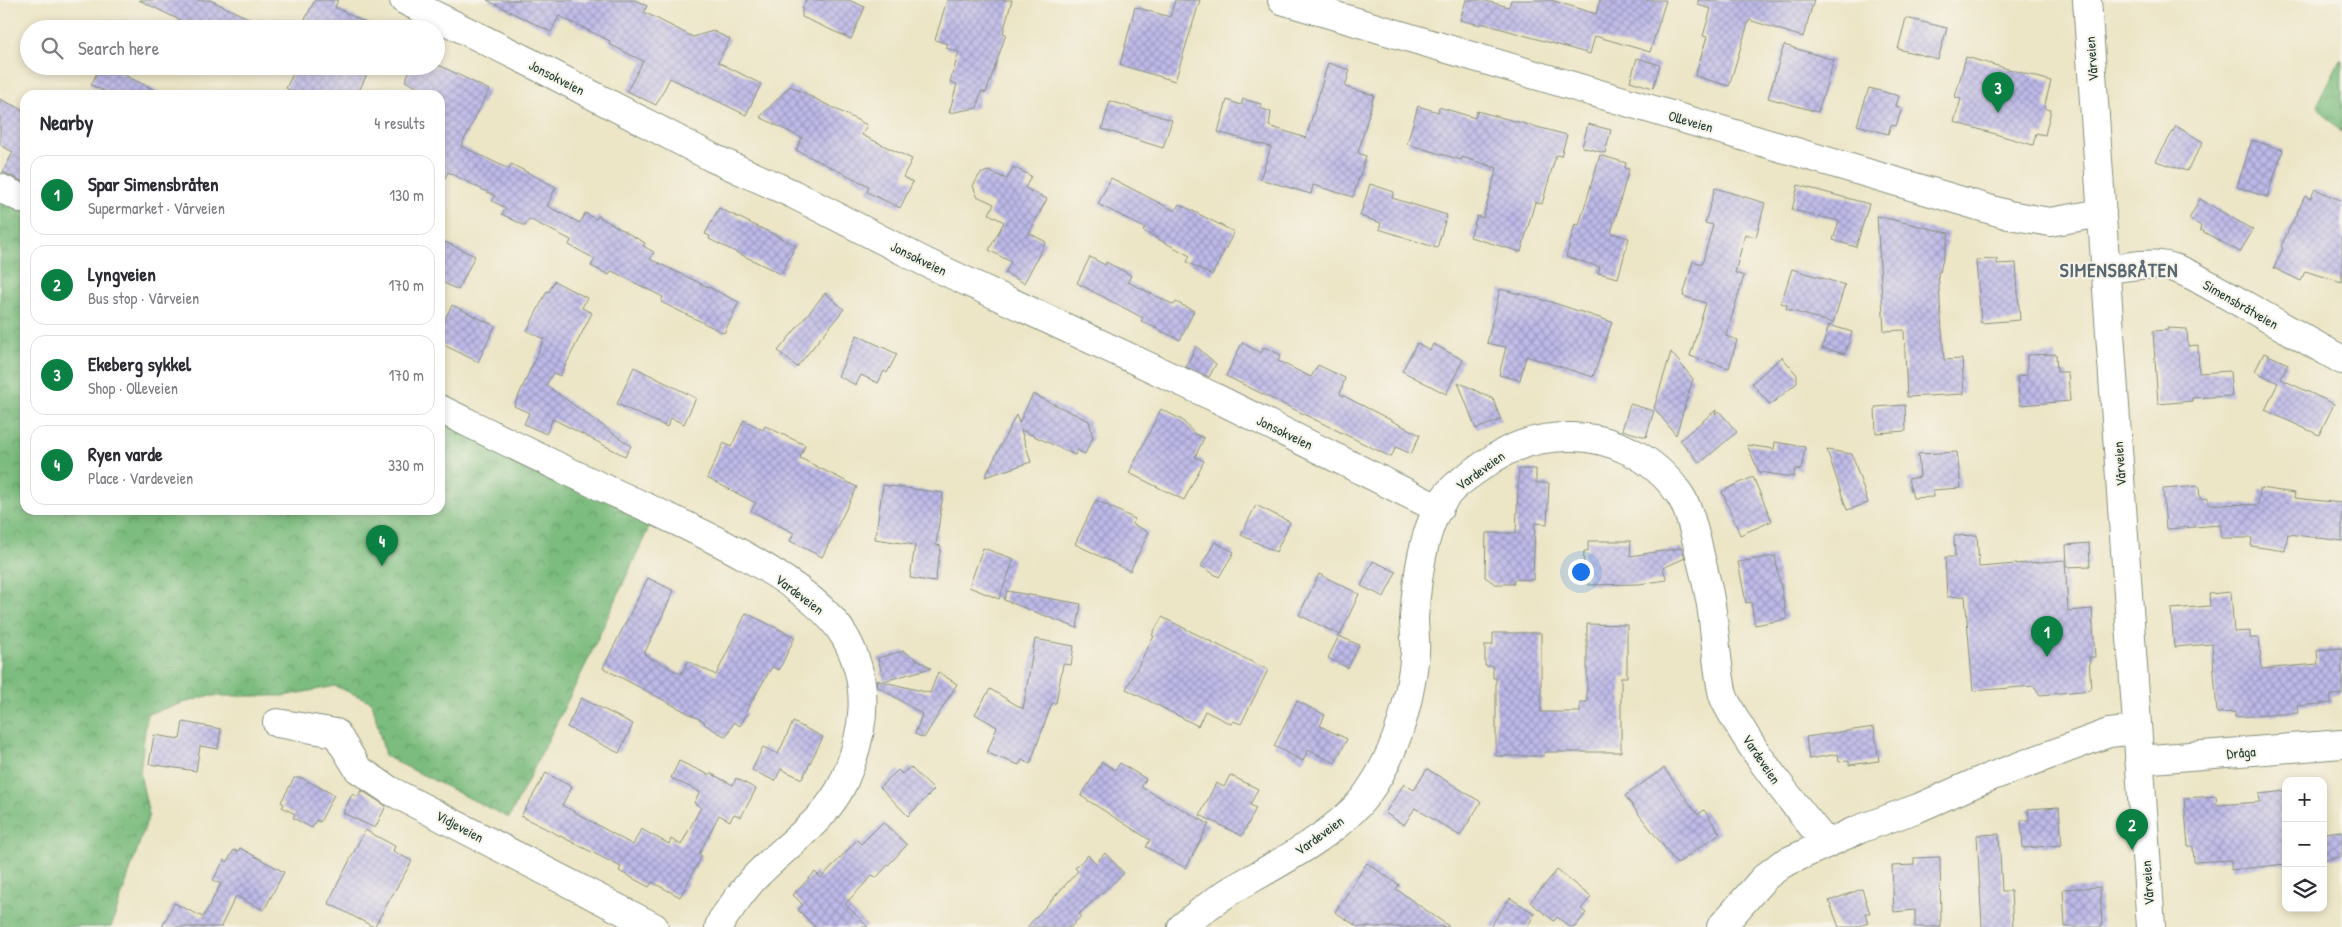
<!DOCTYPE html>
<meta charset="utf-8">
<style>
:root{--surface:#fff;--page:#f7f7f7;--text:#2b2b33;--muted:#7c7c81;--line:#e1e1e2;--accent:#0b8043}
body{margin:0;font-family:"Patrick Hand",sans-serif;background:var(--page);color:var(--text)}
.controls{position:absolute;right:15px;bottom:15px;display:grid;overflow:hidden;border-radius:10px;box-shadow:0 2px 8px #0003}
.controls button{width:45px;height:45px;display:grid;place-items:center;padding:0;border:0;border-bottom:1px solid var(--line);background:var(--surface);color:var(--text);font:25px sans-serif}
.you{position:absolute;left:1580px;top:571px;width:18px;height:18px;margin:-12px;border:4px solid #fff;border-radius:50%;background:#1a73e8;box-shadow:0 0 0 8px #1a73e833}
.badge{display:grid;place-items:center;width:32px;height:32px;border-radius:50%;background:var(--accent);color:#fff;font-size:16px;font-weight:700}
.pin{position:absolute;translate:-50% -41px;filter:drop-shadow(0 1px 2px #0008)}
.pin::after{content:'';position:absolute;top:26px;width:18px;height:15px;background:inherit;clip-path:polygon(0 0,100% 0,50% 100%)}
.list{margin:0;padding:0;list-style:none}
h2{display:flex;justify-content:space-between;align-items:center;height:65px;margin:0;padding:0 20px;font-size:21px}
h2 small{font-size:16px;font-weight:400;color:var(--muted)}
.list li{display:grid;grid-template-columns:32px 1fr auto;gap:15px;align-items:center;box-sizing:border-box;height:80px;margin:0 10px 10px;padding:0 10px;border:1px solid var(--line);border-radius:15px}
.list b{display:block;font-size:19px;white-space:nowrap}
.list p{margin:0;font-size:16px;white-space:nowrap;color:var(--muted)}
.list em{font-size:16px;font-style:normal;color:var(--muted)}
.icon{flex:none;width:28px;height:28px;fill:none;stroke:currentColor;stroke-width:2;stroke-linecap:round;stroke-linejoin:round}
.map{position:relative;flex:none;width:2342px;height:927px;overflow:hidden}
.search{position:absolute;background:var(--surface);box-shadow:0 2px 8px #0003;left:20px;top:20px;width:425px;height:55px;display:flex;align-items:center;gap:12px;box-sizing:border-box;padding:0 18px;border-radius:28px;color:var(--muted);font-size:19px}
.panel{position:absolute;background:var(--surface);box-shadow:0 2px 8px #0003;left:20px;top:90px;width:425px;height:425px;border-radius:15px}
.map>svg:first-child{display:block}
.forest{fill:url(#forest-crowns);stroke:#4d7c59}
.building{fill:url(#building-cross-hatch)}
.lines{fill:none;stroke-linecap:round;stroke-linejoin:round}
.minor-casing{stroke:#86917d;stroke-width:30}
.minor{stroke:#fff;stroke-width:28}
.labels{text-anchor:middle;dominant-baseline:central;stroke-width:4;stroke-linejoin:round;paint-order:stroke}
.street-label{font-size:14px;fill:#1f3d34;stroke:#f7f3e8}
.district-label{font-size:19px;font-weight:bold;letter-spacing:1px;fill:#576873;stroke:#f7f3e8}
</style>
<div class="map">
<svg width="2342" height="927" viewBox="0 0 2342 927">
<defs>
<pattern id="forest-crowns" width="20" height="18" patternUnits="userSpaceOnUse" patternTransform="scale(1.25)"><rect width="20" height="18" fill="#7bbc7e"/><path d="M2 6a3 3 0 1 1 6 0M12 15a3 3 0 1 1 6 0" fill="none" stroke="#649a68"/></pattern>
<pattern id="building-cross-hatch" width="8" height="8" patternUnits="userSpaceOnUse" patternTransform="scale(1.25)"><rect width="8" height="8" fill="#beb9e9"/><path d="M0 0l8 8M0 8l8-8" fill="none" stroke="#9a98be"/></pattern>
</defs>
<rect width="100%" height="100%" fill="#f7f3e8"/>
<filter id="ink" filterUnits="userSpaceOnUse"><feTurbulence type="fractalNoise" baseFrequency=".02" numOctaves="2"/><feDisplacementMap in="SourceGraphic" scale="10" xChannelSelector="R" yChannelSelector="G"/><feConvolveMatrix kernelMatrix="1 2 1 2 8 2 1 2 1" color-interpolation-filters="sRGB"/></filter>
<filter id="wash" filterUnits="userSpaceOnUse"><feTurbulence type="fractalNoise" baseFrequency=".0096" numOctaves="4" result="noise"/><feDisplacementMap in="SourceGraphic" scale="20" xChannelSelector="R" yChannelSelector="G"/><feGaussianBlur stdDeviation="1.12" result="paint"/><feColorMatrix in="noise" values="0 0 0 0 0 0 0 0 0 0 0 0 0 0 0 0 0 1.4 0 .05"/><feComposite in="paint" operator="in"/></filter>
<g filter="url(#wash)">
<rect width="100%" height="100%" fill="#ece5c6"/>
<!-- forest -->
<path class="forest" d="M 2340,59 L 2342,60 L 2342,133 L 2317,106 Z
M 0,173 L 25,185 L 25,510 L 440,510 L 440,398 L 657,510 L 587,662 L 509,818 L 385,756 L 372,702 L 335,686 L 284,696 L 207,696 L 147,714 L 140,773 L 149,815 L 111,927 L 0,927 Z"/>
<g id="blocks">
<!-- building -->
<path class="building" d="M 139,0 L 210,0 L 271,29 L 198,29 Z
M 315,0 L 338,0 L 335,7 L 378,29 L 300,29 Z
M 487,0 L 635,0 L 647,6 L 644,12 L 693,37 L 713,31 L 730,39 L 718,62 L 761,84 L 746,115 L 670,78 L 656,105 L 627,91 L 643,61 L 609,44 L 610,41 L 559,16 L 551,32 Z
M 806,0 L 849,0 L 865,7 L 851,39 L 802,17 L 802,9 Z
M 947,0 L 1012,0 L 1003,33 L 1006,34 L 986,93 L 981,91 L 977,108 L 949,113 L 957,84 L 950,82 L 959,52 L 946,48 L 948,44 L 935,40 Z
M 1175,0 L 1200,0 L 1175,81 L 1120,65 L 1135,7 L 1170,17 Z
M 1466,0 L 1482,0 L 1509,7 L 1511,0 L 1551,0 L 1596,14 L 1600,0 L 1666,0 L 1650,52 L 1595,36 L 1590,54 L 1481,23 L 1480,25 L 1460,20 Z
M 1698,0 L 1814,0 L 1803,37 L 1749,20 L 1729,86 L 1695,76 L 1707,37 L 1703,36 L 1711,9 L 1698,5 Z
M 1906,18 L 1947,28 L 1938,59 L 1898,49 Z
M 1784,45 L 1834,60 L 1818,112 L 1768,98 Z
M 1966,57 L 2051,81 L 2044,108 L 2051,110 L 2045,135 L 2036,133 L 2033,145 L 1954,122 L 1961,99 L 1955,97 Z
M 1637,58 L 1660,65 L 1653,88 L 1630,81 Z
M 1328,63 L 1350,70 L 1345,87 L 1374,95 L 1358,153 L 1366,156 L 1353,197 L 1313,185 L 1311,194 L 1260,179 L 1271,147 L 1218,132 L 1227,100 L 1241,105 L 1243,99 L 1261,104 L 1260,108 L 1271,112 L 1269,126 L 1306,138 Z
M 100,66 L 106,66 L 165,95 L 112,95 L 91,85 Z
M 297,66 L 371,66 L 357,95 L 287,95 L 289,90 L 286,88 Z
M 412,66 L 441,66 L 489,90 L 461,146 L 509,169 L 511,164 L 556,187 L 547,206 L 580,223 L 585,213 L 596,219 L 598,216 L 645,243 L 643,246 L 654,252 L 650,259 L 739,302 L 724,333 L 661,302 L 663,297 L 612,271 L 609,275 L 591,266 L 595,259 L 569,245 L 571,240 L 529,219 L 525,226 L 502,214 L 506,208 L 492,201 L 495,196 L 448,172 L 440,188 L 440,95 L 432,95 L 405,81 Z
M 790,86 L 867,125 L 862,135 L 912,159 L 903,177 L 913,182 L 900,208 L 867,192 L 869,186 L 796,150 L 802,138 L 760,117 Z
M 1869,88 L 1899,96 L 1896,106 L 1902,108 L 1896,126 L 1891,125 L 1888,134 L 1857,125 Z
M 0,99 L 25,111 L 25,183 L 3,172 L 13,152 L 0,145 Z
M 1110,101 L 1172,120 L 1163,148 L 1102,129 Z
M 1418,106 L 1438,112 L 1439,107 L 1475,118 L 1477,111 L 1567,135 L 1561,156 L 1556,155 L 1542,204 L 1535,202 L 1521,252 L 1470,237 L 1477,216 L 1483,218 L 1497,168 L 1462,157 L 1461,160 L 1407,144 Z
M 1588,124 L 1611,130 L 1605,153 L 1582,147 Z
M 2176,126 L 2203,142 L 2187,171 L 2156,161 Z
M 2252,140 L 2283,150 L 2267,197 L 2237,187 Z
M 1600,155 L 1626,163 L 1625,168 L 1629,169 L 1611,233 L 1629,238 L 1618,278 L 1598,273 L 1600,267 L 1566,257 L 1575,224 L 1579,225 Z
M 1013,167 L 1031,176 L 1025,188 L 1047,199 L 1029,233 L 1046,242 L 1024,283 L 1005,273 L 1011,262 L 989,250 L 1004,222 L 989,214 L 994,204 L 977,196 L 973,186 L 980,174 L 988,171 L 1007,179 Z
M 1111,178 L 1175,211 L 1179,204 L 1234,232 L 1212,275 L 1187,262 L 1190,256 L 1143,231 L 1145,228 L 1098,204 Z
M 1370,184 L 1394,192 L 1392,198 L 1447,215 L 1437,248 L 1379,229 L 1381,223 L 1360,216 Z
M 1798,185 L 1869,204 L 1856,247 L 1833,240 L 1839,221 L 1792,210 Z
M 1715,188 L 1765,203 L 1756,237 L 1745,234 L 1735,273 L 1744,276 L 1726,336 L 1737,340 L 1729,368 L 1690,356 L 1706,303 L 1683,296 L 1693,261 L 1702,264 L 1713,225 L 1705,223 Z
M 2315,189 L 2342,201 L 2342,282 L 2305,271 L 2301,281 L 2274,268 L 2283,248 L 2281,246 L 2305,196 L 2310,199 Z
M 2200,199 L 2253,230 L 2240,252 L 2200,230 L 2201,226 L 2189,219 Z
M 719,208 L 796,245 L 781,274 L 709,239 L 710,236 L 705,234 Z
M 1877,216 L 1949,233 L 1940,272 L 1938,272 L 1944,360 L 1962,359 L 1964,394 L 1907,397 L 1904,330 L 1884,331 Z
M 445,242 L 475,256 L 458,290 L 440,281 L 440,252 Z
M 1090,257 L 1105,265 L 1106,262 L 1131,275 L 1128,282 L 1174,305 L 1176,302 L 1194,311 L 1180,340 L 1141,321 L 1143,318 L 1077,283 Z
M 1997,259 L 1997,264 L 2016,263 L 2020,320 L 1981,323 L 1976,260 Z
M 1792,269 L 1845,285 L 1833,323 L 1786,309 L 1787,305 L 1781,303 Z
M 554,281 L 587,298 L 582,308 L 592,313 L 560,376 L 553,373 L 546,385 L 631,446 L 625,456 L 553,419 L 546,434 L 524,424 L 529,413 L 514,406 L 544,339 L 527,331 L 547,291 L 549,292 Z
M 1500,289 L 1551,302 L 1612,322 L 1593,377 L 1526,356 L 1520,380 L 1499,375 L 1506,347 L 1487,343 Z
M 825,293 L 844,309 L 797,367 L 778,351 Z
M 452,305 L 495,326 L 478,362 L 440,343 L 440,329 Z
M 1829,325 L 1852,332 L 1845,354 L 1822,348 Z
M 2167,328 L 2187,329 L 2188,346 L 2198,345 L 2199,373 L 2230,371 L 2232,396 L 2192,398 L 2192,401 L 2158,404 L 2153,331 L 2168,330 Z
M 857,335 L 897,354 L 887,373 L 884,371 L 878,383 L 861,375 L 856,385 L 838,376 Z
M 1242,343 L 1261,353 L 1264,347 L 1281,355 L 1278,361 L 1311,377 L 1318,365 L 1345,378 L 1340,394 L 1420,435 L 1411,454 L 1396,447 L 1391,457 L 1226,376 Z
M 1417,343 L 1430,350 L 1433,344 L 1463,360 L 1446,394 L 1402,371 Z
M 1196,346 L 1216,364 L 1209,377 L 1186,367 Z
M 1671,352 L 1693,379 L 1676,435 L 1654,408 Z
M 2264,353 L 2288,364 L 2281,379 L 2334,404 L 2319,435 L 2265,410 L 2278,383 L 2255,371 Z
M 2056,354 L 2057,372 L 2068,372 L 2070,401 L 2020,405 L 2017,376 L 2027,375 L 2027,355 Z
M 1782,357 L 1797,375 L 1797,383 L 1770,405 L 1752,383 Z
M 634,367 L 696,398 L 684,424 L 671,418 L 667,427 L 617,404 Z
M 1458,382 L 1493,399 L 1501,420 L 1476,429 Z
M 1033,394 L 1089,421 L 1093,437 L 1085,454 L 1077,450 L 1075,455 L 1021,430 L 1031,462 L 985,477 L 1016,415 L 1019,423 Z
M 1630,404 L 1654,411 L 1646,437 L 1622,430 Z
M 1905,405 L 1906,431 L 1876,433 L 1875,407 Z
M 1161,409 L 1182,420 L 1195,434 L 1204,438 L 1195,457 L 1204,461 L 1184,500 L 1129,473 Z
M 1716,410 L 1715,414 L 1719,411 L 1737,432 L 1700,463 L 1680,440 Z
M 744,420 L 763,430 L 765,426 L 805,445 L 800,458 L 857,487 L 822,557 L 790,541 L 794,533 L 751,511 L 756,503 L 707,478 L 724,443 L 731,447 Z
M 1775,442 L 1805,447 L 1801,470 L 1795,469 L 1793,477 L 1759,472 L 1747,445 L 1774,449 Z
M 1827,450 L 1852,454 L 1868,503 L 1847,510 Z
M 1957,452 L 1961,488 L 1933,490 L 1933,497 L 1913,498 L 1908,479 L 1920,477 L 1918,454 Z
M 1519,469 L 1536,469 L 1536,483 L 1549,483 L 1547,524 L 1535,523 L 1533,580 L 1514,579 L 1514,584 L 1495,584 L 1485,577 L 1486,533 L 1516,533 Z
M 1753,477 L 1772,521 L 1740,535 L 1722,491 Z
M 883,485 L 943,493 L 936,545 L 941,546 L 935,582 L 910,578 L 915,545 L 875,539 Z
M 2199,486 L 2200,499 L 2208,498 L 2208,504 L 2258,505 L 2260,488 L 2295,493 L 2294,498 L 2342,503 L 2342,541 L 2288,534 L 2285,551 L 2251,546 L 2252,538 L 2221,538 L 2221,525 L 2166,529 L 2163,489 Z
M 1096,500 L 1135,519 L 1132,524 L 1149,532 L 1130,571 L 1075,544 Z
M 1256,505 L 1290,522 L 1276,552 L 1241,535 Z
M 1977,535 L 1979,567 L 2065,560 L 2068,611 L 2092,609 L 2095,657 L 2089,657 L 2091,690 L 2040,695 L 2034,686 L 1973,691 L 1965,596 L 1947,597 L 1945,557 L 1955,557 L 1954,536 Z
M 1588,541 L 1631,541 L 1630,556 L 1682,548 L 1685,558 L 1663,568 L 1667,580 L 1639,584 L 1588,585 L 1588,570 L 1583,570 L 1584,551 L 1588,551 Z
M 1215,542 L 1234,552 L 1219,577 L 1201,566 Z
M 2089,543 L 2090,566 L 2067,567 L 2066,545 Z
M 983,548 L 1014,559 L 999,599 L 969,587 Z
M 1775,556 L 1787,619 L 1755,625 L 1751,602 L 1746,603 L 1738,562 Z
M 1373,561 L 1396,572 L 1384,597 L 1361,586 Z
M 1319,574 L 1359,594 L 1340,635 L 1299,615 Z
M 648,578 L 674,591 L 644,654 L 681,674 L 688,661 L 716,675 L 746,613 L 795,637 L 779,670 L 772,667 L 746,711 L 747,714 L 740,726 L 734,722 L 726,737 L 704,724 L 705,722 L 603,668 Z
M 1007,591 L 1081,604 L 1077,628 L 1004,600 Z
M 2231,592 L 2234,632 L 2250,631 L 2250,638 L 2259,638 L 2262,669 L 2318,664 L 2317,650 L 2342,648 L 2342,694 L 2331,695 L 2331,703 L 2297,706 L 2298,713 L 2235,717 L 2235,712 L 2217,713 L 2212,644 L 2174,647 L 2171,609 L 2210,606 L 2209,594 Z
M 1162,617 L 1268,670 L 1241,724 L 1233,721 L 1231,724 L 1205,711 L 1198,726 L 1126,689 L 1154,636 L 1152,635 Z
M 1587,624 L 1627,625 L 1627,677 L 1621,677 L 1621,752 L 1544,752 L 1544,756 L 1496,756 L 1496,678 L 1493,678 L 1493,666 L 1485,666 L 1485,645 L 1493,645 L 1493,633 L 1541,633 L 1541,712 L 1580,712 L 1580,702 L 1587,702 Z
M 1339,636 L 1359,645 L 1348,668 L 1328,658 Z
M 1035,639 L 1074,646 L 1071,665 L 1063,664 L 1056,703 L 1052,703 L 1030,764 L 1022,760 L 1019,765 L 987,753 L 997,727 L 975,714 L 990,689 L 1023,709 Z
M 903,651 L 931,668 L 884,681 L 878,658 Z
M 938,672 L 957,684 L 924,738 L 915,734 L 922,714 L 877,686 L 876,680 L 930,693 Z
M 581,698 L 633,724 L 619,753 L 567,727 Z
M 1297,701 L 1325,715 L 1320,726 L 1347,739 L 1335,763 L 1308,750 L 1303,761 L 1274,746 Z
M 183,722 L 221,729 L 218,749 L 200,746 L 196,771 L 149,764 L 154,735 L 180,739 Z
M 793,722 L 823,737 L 802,779 L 781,769 L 775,781 L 752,770 L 763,747 L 778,754 Z
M 1874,727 L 1879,761 L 1849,765 L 1849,761 L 1839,762 L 1838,754 L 1809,759 L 1806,737 Z
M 679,761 L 709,775 L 710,773 L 733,785 L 736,778 L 756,789 L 741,817 L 734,814 L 730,821 L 719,815 L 699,854 L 702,856 L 680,897 L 652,882 L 649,887 L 619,871 L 621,867 L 521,816 L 546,773 L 572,787 L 562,805 L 633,845 L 641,829 L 669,844 L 671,839 L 681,845 L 701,807 L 694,803 L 700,792 L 671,778 Z
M 1102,762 L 1115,770 L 1120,763 L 1146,779 L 1141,787 L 1209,824 L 1186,868 L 1146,847 L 1150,840 L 1081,796 Z
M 910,767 L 934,790 L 908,816 L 880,787 L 898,770 L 902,774 Z
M 1664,768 L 1698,815 L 1704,810 L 1720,833 L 1677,864 L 1625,796 Z
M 1427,769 L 1481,802 L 1460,836 L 1415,808 L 1404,825 L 1385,813 L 1404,784 L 1414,790 Z
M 1230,775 L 1258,789 L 1250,805 L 1256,808 L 1242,836 L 1200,815 L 1216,783 L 1224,787 Z
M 294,778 L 302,778 L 334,795 L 320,822 L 316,820 L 312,828 L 293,818 L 295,814 L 282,807 L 284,804 L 281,802 Z
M 361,790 L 386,806 L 375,828 L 343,813 L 352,794 L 358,797 Z
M 2286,791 L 2286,864 L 2231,870 L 2231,860 L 2194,862 L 2193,846 L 2188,846 L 2184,798 L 2216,796 L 2217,805 L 2260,802 L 2259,794 Z
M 2059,807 L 2062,845 L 2023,848 L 2021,820 L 2029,820 L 2028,809 Z
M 883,822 L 907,845 L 876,878 L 873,875 L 845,904 L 868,927 L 815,927 L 798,910 L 803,905 L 793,895 L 815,872 L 821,878 L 857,840 L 861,844 Z
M 365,830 L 395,846 L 393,851 L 412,861 L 374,927 L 328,903 Z
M 2342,831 L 2342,857 L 2323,859 L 2323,833 Z
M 1999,834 L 2002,891 L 2011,891 L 2013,927 L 1982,927 L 1977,835 Z
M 240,848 L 284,872 L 264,910 L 236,896 L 221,926 L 223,927 L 162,927 L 174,903 L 203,917 L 221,884 L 213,880 L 224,860 L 227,862 L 234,850 L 238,852 Z
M 1105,853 L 1124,873 L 1079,914 L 1081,916 L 1071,927 L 1027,927 L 1078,871 L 1075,868 L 1088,855 L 1096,863 Z
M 1940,857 L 1941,927 L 1915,927 L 1915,910 L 1894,912 L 1892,866 L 1914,865 L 1914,858 Z
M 1367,863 L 1399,885 L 1396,889 L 1450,927 L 1358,927 L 1335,912 Z
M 1557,870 L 1591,897 L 1581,909 L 1586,913 L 1575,927 L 1570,927 L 1557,917 L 1554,921 L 1530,902 Z
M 2100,887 L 2102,927 L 2065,927 L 2063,889 Z
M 1862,889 L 1870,913 L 1865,913 L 1868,923 L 1856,927 L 1839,927 L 1829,901 Z
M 1510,898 L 1535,914 L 1527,927 L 1490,927 Z"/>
</g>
</g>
<g filter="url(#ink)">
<use href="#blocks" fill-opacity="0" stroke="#86917d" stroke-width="1"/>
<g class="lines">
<defs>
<path id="minor" d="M 404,0 L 529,62 L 713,158 L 793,194 L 923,261 L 1214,397 L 1439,509
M 1282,0 L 2009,215 L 2050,222 L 2102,213
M 2087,0 L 2151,927
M 0,188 L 25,200
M 2106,269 C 2144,265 2160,258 2195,277 L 2342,360
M 440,409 C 491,434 541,459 593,483 C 660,514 809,574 845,637 C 872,684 865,733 844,781 C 828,818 788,844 760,872 C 745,886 734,904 722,920 L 719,927
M 277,723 L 336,733 L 358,769 L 389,790 L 654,927
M 2139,760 L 2342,744
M 1182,927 C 1197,914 1213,902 1230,891 C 1273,866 1338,834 1367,794 C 1396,754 1410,702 1415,653 C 1416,641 1414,629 1414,617 C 1417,580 1423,525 1446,496 C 1456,483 1471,474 1484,465 C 1509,446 1536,437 1568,437 C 1612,436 1655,458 1680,495 C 1690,510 1693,529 1698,546 C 1702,566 1708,585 1711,605 C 1716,635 1716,665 1723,695 C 1726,704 1732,713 1737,722 C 1762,765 1794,804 1826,843
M 1721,927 L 1764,878 L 1782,864 L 1857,830 L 1918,808 L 1982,780 L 2095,738 L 2109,733 L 2137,730"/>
</defs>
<!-- minor casing -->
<use href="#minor" class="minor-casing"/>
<!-- minor -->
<use href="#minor" class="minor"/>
</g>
</g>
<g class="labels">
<!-- street labels -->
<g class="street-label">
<text transform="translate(2091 59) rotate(-94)">Vårveien</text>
<text transform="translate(557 77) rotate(27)">Jonsokveien</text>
<text transform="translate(1691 121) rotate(16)">Olleveien</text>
<text transform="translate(919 258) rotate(26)">Jonsokveien</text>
<text transform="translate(2241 304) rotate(30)">Simensbråtveien</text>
<text transform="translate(1285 432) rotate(26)">Jonsokveien</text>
<text transform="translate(2119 464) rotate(-94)">Vårveien</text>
<text transform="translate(1480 470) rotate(-36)">Vardeveien</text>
<text transform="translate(800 594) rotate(37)">Vardeveien</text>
<text transform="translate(2241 752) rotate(-5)">Dråga</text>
<text transform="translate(1762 759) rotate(56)">Vardeveien</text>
<text transform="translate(460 826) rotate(28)">Vidjeveien</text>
<text transform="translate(1319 835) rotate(-36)">Vardeveien</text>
<text transform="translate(2147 883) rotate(-94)">Vårveien</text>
</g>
<!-- district labels -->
<g class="district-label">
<text x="2119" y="270">SIMENSBRÅTEN</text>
</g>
</g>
</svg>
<div class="controls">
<button>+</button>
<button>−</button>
<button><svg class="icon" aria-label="layers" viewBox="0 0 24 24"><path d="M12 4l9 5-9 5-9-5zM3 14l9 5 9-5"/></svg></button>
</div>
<div class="you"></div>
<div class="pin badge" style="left:2047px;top:657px">1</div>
<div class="pin badge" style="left:2132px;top:850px">2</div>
<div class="pin badge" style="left:1998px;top:113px">3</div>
<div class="pin badge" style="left:382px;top:566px">4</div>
<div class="search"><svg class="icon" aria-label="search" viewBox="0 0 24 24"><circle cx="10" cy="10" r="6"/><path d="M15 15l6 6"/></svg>Search here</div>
<section class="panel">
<h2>Nearby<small>4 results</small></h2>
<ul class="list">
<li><span class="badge">1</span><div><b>Spar Simensbråten</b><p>Supermarket · Vårveien</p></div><em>130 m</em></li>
<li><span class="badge">2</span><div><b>Lyngveien</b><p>Bus stop · Vårveien</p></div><em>170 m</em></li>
<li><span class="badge">3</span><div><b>Ekeberg sykkel</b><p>Shop · Olleveien</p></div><em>170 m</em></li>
<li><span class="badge">4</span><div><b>Ryen varde</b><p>Place · Vardeveien</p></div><em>330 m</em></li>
</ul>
</section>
</div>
